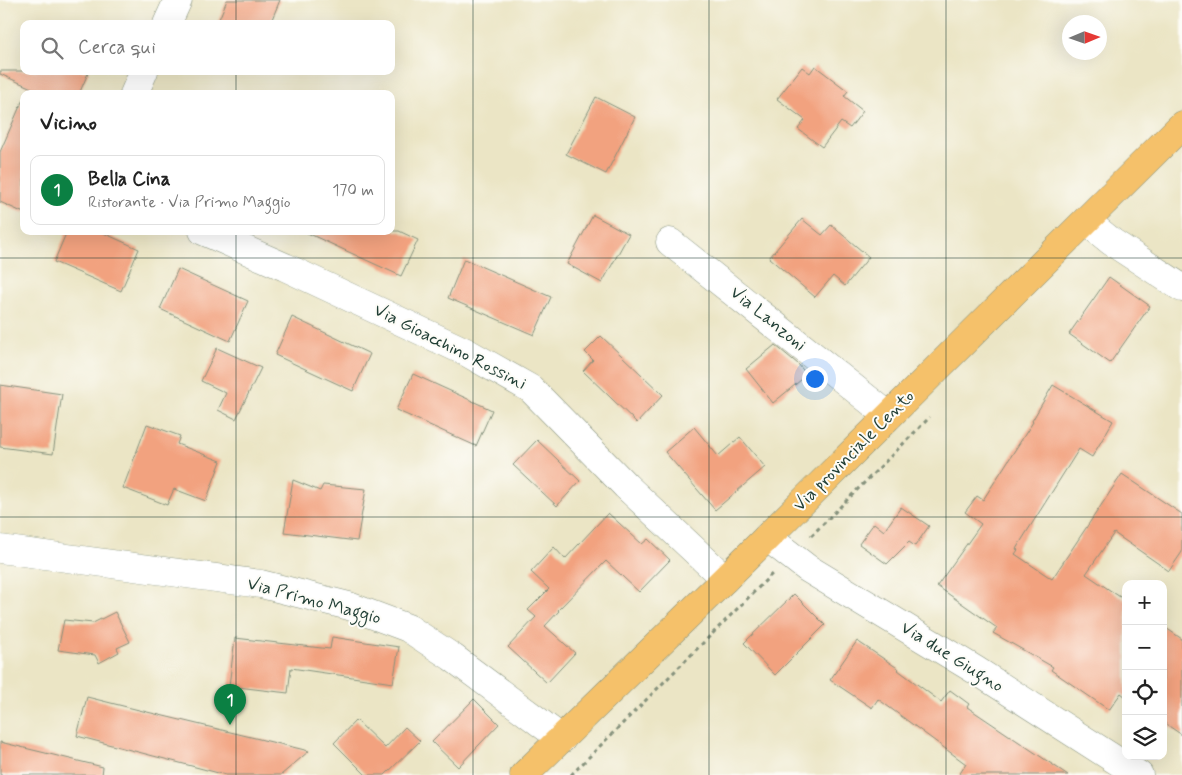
<!DOCTYPE html>
<html lang="it">
<meta charset="utf-8">
<style>
:root{--surface:#fff;--page:#f2f2f2;--text:#222;--muted:#767676;--line:#e0e0e0;--accent:#0b8043}
body{margin:0;font-family:Mynerve,sans-serif;background:var(--page);color:var(--text)}
.controls{position:absolute;right:15px;bottom:15px;display:grid;overflow:hidden;border-radius:10px;box-shadow:0 5px 20px #0002}
.controls button{width:45px;height:45px;display:grid;place-items:center;padding:0;border:0;border-bottom:1px solid var(--line);background:var(--surface);color:var(--text);font:25px sans-serif}
.compass{position:absolute;left:1062px;top:15px;width:45px;height:45px;border-radius:50%;background:var(--surface);box-shadow:0 5px 20px #0002;rotate:88deg}
.you{position:absolute;left:814px;top:378px;width:18px;height:18px;margin:-12px;border:4px solid #fff;border-radius:50%;background:#1a73e8;box-shadow:0 0 0 8px #1a73e833}
.badge{display:grid;place-items:center;width:32px;height:32px;border-radius:50%;background:var(--accent);color:#fff;font-size:16px;font-weight:700}
.pin{position:absolute;translate:-50% -41px;filter:drop-shadow(0 1px 2px #0008)}
.pin::after{content:'';position:absolute;top:26px;width:18px;height:15px;background:inherit;clip-path:polygon(0 0,100% 0,50% 100%)}
.list{margin:0;padding:0;list-style:none}
h2{display:flex;justify-content:space-between;align-items:center;height:65px;margin:0;padding:0 20px;font-size:21px}
h2 small{font-size:16px;font-weight:400;color:var(--muted)}
.list li{display:grid;grid-template-columns:32px 1fr auto;gap:15px;align-items:center;box-sizing:border-box;height:70px;margin:0 10px 10px;padding:0 10px;border:1px solid var(--line);border-radius:10px}
.list b{display:block;font-size:19px;white-space:nowrap}
.list p{margin:0;font-size:16px;white-space:nowrap;color:var(--muted)}
.list em{font-size:16px;font-style:normal;color:var(--muted)}
.icon{flex:none;width:28px;height:28px;fill:none;stroke:currentColor;stroke-width:2;stroke-linecap:round;stroke-linejoin:round}
.map{position:relative;flex:none;width:1182px;height:775px;overflow:hidden}
.search{position:absolute;background:var(--surface);box-shadow:0 5px 20px #0002;left:20px;top:20px;width:375px;height:55px;display:flex;align-items:center;gap:12px;box-sizing:border-box;padding:0 18px;border-radius:10px;color:var(--muted);font-size:19px}
.panel{position:absolute;background:var(--surface);box-shadow:0 5px 20px #0002;left:20px;top:90px;width:375px;height:145px;border-radius:10px}
.map>svg:first-child{display:block}
.building{fill:#f2a27f}
.lines{fill:none;stroke-linecap:round;stroke-linejoin:round}
.minor-casing{stroke:#85917c;stroke-width:29}
.major-casing{stroke:#85917c;stroke-width:29}
.path{stroke:#85917c;stroke-width:3;stroke-dasharray:4 4;stroke-linecap:butt}
.minor{stroke:#fff;stroke-width:28}
.major{stroke:#f5c16b;stroke-width:28}
.grid{fill:none;stroke:#1f3d34;stroke-width:1;stroke-opacity:0.55}
.labels{text-anchor:middle;dominant-baseline:central;stroke-width:4;stroke-linejoin:round;paint-order:stroke}
.street-label{font-size:18px;fill:#1f3d34;stroke:#fdfcf7}
</style>
<div class="map">
<svg width="1182" height="775" viewBox="0 0 1182 775">
<rect width="100%" height="100%" fill="#fdfcf7"/>
<filter id="ink" filterUnits="userSpaceOnUse"><feTurbulence type="fractalNoise" baseFrequency=".02" numOctaves="2"/><feDisplacementMap in="SourceGraphic" scale="10" xChannelSelector="R" yChannelSelector="G"/><feConvolveMatrix kernelMatrix="1 2 1 2 8 2 1 2 1" color-interpolation-filters="sRGB"/></filter>
<filter id="wash" filterUnits="userSpaceOnUse"><feTurbulence type="fractalNoise" baseFrequency=".0096" numOctaves="4" result="noise"/><feDisplacementMap in="SourceGraphic" scale="20" xChannelSelector="R" yChannelSelector="G"/><feGaussianBlur stdDeviation="1.12" result="paint"/><feColorMatrix in="noise" values="0 0 0 0 0 0 0 0 0 0 0 0 0 0 0 0 0 1.4 0 .05"/><feComposite in="paint" operator="in"/></filter>
<g filter="url(#wash)">
<rect width="100%" height="100%" fill="#ebe5c5"/>
<g id="blocks">
<!-- building -->
<path class="building" d="M 227,0 L 280,0 L 270,24 L 217,24 Z
M 815,66 L 848,91 L 844,96 L 863,111 L 850,128 L 841,122 L 822,147 L 798,129 L 805,120 L 777,99 L 802,67 L 810,73 Z
M 0,71 L 89,71 L 79,94 L 45,94 L 0,74 Z
M 24,97 L 24,213 L 0,202 L 0,152 Z
M 596,97 L 635,117 L 606,174 L 566,154 Z
M 593,215 L 629,234 L 602,283 L 567,264 Z
M 802,219 L 822,235 L 831,225 L 869,257 L 845,286 L 833,276 L 815,297 L 769,258 Z
M 67,231 L 99,231 L 139,249 L 121,291 L 54,262 Z
M 303,231 L 399,231 L 418,240 L 401,276 Z
M 464,259 L 551,297 L 534,335 L 448,298 Z
M 178,269 L 248,301 L 230,341 L 160,309 Z
M 1109,277 L 1150,306 L 1110,363 L 1069,334 Z
M 292,317 L 370,354 L 353,391 L 275,355 Z
M 601,336 L 663,395 L 637,423 L 583,371 L 593,360 L 585,352 Z
M 775,345 L 798,364 L 807,375 L 773,403 L 746,369 Z
M 217,348 L 261,368 L 236,419 L 218,410 L 226,393 L 201,381 Z
M 413,374 L 492,410 L 476,446 L 396,410 Z
M 0,385 L 62,394 L 53,454 L 0,447 Z
M 1053,385 L 1113,421 L 1092,457 L 1079,449 L 1016,549 L 1018,550 L 1015,554 L 1052,579 L 1122,474 L 1182,514 L 1182,552 L 1169,571 L 1114,533 L 1086,574 L 1126,601 L 1126,697 L 1121,693 L 1109,710 L 1051,670 L 1053,667 L 993,633 L 997,628 L 937,586 L 981,524 L 965,512 L 977,496 L 983,500 L 1033,422 L 1032,421 Z
M 147,424 L 180,436 L 177,444 L 221,461 L 206,501 L 174,489 L 167,505 L 123,488 Z
M 694,427 L 718,456 L 740,437 L 765,467 L 715,510 L 665,452 Z
M 537,440 L 580,481 L 557,506 L 513,465 Z
M 293,480 L 320,491 L 323,485 L 366,489 L 357,541 L 284,532 Z
M 901,507 L 929,526 L 915,546 L 909,542 L 887,564 L 859,544 L 874,523 L 884,531 Z
M 608,513 L 642,544 L 648,539 L 670,560 L 639,592 L 606,561 L 558,610 L 559,611 L 545,626 L 575,653 L 547,683 L 508,647 L 536,617 L 528,610 L 549,589 L 531,572 L 554,547 L 565,559 Z
M 794,594 L 825,625 L 775,675 L 744,643 Z
M 115,612 L 130,642 L 117,648 L 119,652 L 99,663 L 95,655 L 58,650 L 64,620 L 93,623 Z
M 1163,626 L 1182,639 L 1182,735 L 1163,722 Z
M 332,637 L 399,647 L 393,683 L 291,668 L 288,693 L 229,686 L 235,638 L 330,649 Z
M 857,641 L 899,669 L 898,670 L 941,702 L 950,690 L 969,704 L 967,707 L 1068,775 L 959,775 L 966,764 L 878,699 L 872,708 L 830,680 Z
M 87,697 L 143,711 L 309,751 L 281,775 L 226,775 L 77,736 Z
M 474,699 L 499,724 L 458,767 L 432,742 Z
M 356,720 L 385,748 L 405,727 L 420,741 L 385,775 L 366,775 L 334,743 Z
M 0,742 L 103,767 L 102,775 L 0,775 Z"/>
</g>
</g>
<g filter="url(#ink)">
<use href="#blocks" fill-opacity="0" stroke="#85917c" stroke-width="1"/>
<g class="lines">
<defs>
<path id="minor" d="M 167,24 L 178,0
M 134,94 L 144,71
M 1086,221 L 1112,242 L 1182,288
M 203,231 L 285,267 L 466,352 L 531,389 L 626,486 L 725,579
M 670,242 L 889,416
M 767,537 L 807,568 L 977,671 L 1139,775
M 0,549 L 261,584 L 349,606 L 408,628 L 452,657 L 562,739"/>
<path id="major" d="M 524,775 L 725,579 L 1182,125"/>
</defs>
<!-- minor casing -->
<use href="#minor" class="minor-casing"/>
<!-- major casing -->
<use href="#major" class="major-casing"/>
<!-- path -->
<path class="path" d="M 811,536 L 930,417
M 571,775 L 772,574"/>
<!-- minor -->
<use href="#minor" class="minor"/>
<!-- major -->
<use href="#major" class="major"/>
</g>
</g>
<!-- grid -->
<path class="grid" d="M 236,0 L 236,24M 473,0 L 473,775M 709,0 L 709,775M 946,0 L 946,775M 236,71 L 236,94M 236,231 L 236,775M 0,258 L 1182,258M 0,517 L 1182,517"/>
<g class="labels">
<!-- street labels -->
<g class="street-label">
<text transform="translate(768 319) rotate(39)">Via Lanzoni</text>
<text transform="translate(450 347) rotate(27)">Via Gioacchino Rossini</text>
<text transform="translate(854 451) rotate(-45)">Via provinciale Cento</text>
<text transform="translate(314 601) rotate(15)">Via Primo Maggio</text>
<text transform="translate(952 657) rotate(32)">Via due Giugno</text>
</g>
</g>
</svg>
<div class="controls">
<button>+</button>
<button>−</button>
<button><svg class="icon" aria-label="locate" viewBox="0 0 24 24"><circle cx="12" cy="12" r="6"/><path d="M12 2v4M12 18v4M2 12h4M18 12h4"/></svg></button>
<button><svg class="icon" aria-label="layers" viewBox="0 0 24 24"><path d="M12 4l9 5-9 5-9-5zM3 14l9 5 9-5"/></svg></button>
</div>
<svg class="compass" viewBox="-18 -18 36 36"><path d="M0-13l5 13h-10z" fill="#e53935"/><path d="M0 13l5-13h-10z" fill="#767676"/></svg>
<div class="you"></div>
<div class="pin badge" style="left:230px;top:725px">1</div>
<div class="search"><svg class="icon" aria-label="search" viewBox="0 0 24 24"><circle cx="10" cy="10" r="6"/><path d="M15 15l6 6"/></svg>Cerca qui</div>
<section class="panel">
<h2>Vicino<small></small></h2>
<ul class="list">
<li><span class="badge">1</span><div><b>Bella Cina</b><p>Ristorante · Via Primo Maggio</p></div><em>170 m</em></li>
</ul>
</section>
</div>
